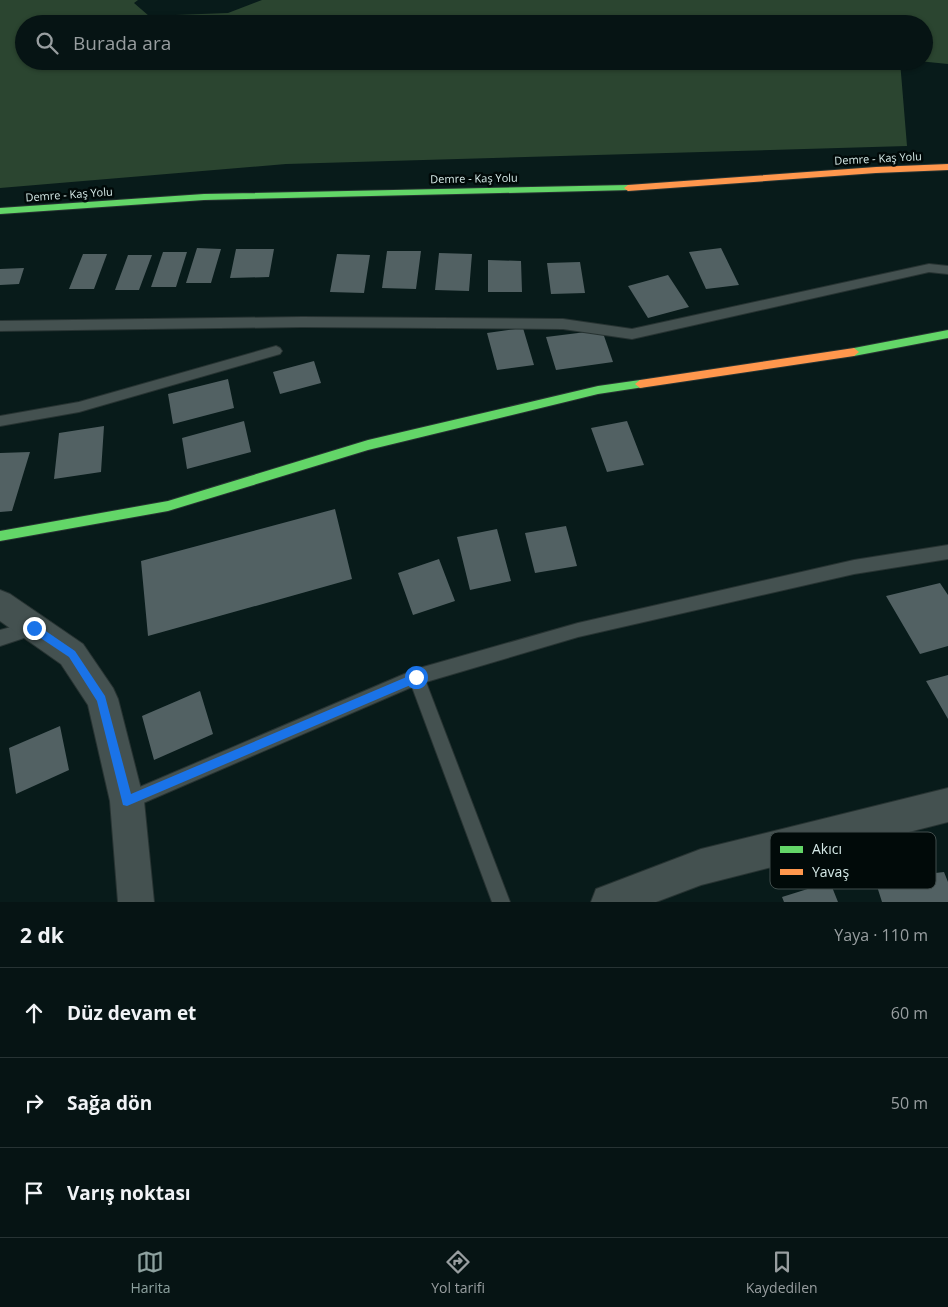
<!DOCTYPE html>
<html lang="tr">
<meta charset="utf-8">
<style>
:root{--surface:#061414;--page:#142122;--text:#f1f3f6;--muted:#989ea0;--line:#273334;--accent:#8da19f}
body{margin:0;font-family:"Open Sans",sans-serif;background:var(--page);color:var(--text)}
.stop{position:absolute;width:15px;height:15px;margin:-11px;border:4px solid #1a73e8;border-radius:50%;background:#fff}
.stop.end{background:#1a73e8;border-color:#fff;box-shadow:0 1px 5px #0008}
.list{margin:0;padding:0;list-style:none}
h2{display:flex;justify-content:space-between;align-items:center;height:65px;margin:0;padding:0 20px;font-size:21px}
h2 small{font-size:16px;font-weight:400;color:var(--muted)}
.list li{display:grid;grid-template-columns:32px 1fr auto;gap:15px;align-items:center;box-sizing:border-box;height:90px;padding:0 20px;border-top:1px solid var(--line)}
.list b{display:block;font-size:19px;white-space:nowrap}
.list em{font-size:16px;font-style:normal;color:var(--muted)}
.icon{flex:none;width:28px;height:28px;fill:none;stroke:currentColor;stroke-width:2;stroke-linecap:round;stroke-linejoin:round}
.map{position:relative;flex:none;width:948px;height:902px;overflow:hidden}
.search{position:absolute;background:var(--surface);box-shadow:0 1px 4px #0004;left:15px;right:15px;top:15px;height:55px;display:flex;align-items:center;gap:12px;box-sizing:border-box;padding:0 18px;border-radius:28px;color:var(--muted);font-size:19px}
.sheet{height:335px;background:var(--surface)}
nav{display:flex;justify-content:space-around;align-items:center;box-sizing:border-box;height:70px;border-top:1px solid var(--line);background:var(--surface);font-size:14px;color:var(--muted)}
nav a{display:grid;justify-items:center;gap:2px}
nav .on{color:var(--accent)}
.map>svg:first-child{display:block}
.green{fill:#2b4530}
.building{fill:#526163}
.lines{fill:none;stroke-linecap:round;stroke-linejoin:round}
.lane-casing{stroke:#273332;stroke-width:2}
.street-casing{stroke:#273332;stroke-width:2}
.fast-casing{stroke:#273332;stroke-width:2}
.slow-casing{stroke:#273332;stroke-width:2}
.lane{fill:#445150;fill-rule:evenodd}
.street{fill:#445150;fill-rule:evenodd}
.fast{fill:#63d668;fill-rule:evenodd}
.slow{fill:#ff974d;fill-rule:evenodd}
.route{fill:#1a73e8}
.labels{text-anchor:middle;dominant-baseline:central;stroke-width:5;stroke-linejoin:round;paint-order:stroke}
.far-street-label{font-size:11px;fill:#d5e9e7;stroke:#010a09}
.key{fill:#010a09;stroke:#414d4c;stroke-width:1}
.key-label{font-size:14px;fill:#d5e9e7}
</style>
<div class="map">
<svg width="948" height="902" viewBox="0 0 948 902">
<rect width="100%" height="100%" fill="#081b1a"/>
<!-- green -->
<path class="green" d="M 0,0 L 138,0 L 134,3 L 149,16 L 228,13 L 262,0 L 948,0 L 948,64 L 918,61 L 924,61 L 924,24 L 24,24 L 24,61 L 900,61 L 907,146 L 286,164 L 0,188 Z"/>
<!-- building -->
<path class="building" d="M 197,248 L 221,249 L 211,283 L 186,283 Z
M 721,248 L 739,285 L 706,289 L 689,252 Z
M 236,249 L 274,249 L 269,277 L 230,278 Z
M 387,251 L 421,251 L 416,289 L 382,288 Z
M 163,252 L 187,252 L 176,287 L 151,287 Z
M 439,253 L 472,254 L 469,291 L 435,290 Z
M 83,254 L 107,254 L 94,289 L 69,289 Z
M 337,254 L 370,255 L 364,293 L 330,292 Z
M 128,255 L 152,255 L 139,290 L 115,290 Z
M 488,260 L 521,261 L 522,292 L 488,292 Z
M 580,262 L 585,293 L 551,294 L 547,263 Z
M 24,268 L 19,284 L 0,285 L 0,269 Z
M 668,275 L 689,307 L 648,318 L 628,286 Z
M 523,328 L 534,365 L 497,370 L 487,333 Z
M 602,330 L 613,362 L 556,370 L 546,337 Z
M 314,361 L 321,383 L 280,394 L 273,372 Z
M 228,379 L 234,408 L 173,424 L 168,394 Z
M 244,421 L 251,452 L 187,469 L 182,438 Z
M 627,421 L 644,465 L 607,472 L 591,428 Z
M 104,426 L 101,472 L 54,479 L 59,433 Z
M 30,452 L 12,511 L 0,512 L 0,453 Z
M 335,509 L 352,579 L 148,636 L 141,561 Z
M 566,526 L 577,566 L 535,573 L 525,533 Z
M 497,529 L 511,581 L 470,590 L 457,537 Z
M 439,559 L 455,601 L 413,615 L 398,573 Z
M 940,583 L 948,595 L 948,646 L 920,654 L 886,596 Z
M 948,675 L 948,719 L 926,681 Z
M 200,691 L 213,734 L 154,760 L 142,716 Z
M 60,726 L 69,770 L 16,794 L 9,748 Z
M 944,872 L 948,882 L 948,902 L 882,902 L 875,880 Z
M 830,882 L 838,902 L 784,902 L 782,897 Z"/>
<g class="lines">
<defs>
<path id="lane" d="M 929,264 L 948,266 L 948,274 L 929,272 L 632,339 L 563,329 L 302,327 L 0,331 L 0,321 L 302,317 L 563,319 L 632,329 Z
M 276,346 L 280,348 L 282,351 L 280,354 L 79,412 L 0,426 L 0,416 L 79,402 Z
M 948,545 L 948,559 L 854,574 L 578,637 L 426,682 L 510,902 L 492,902 L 412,687 L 127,810 L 121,807 L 118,801 L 121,795 L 416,669 L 578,623 L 854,560 Z
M 33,621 L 39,623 L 41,628 L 39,633 L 0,646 L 0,630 Z"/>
<path id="street" d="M 0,590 L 10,594 L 83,644 L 113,688 L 118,699 L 144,801 L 154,902 L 118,902 L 110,801 L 88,705 L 61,664 L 0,621 Z
M 948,788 L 948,822 L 701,885 L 656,902 L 591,902 L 596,889 L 701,849 Z"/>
<path id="fast" d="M 628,185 L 631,186 L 631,190 L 204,200 L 0,214 L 0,208 L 204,194 Z
M 948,330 L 948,338 L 854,356 L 849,352 L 854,348 Z
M 640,380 L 645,384 L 644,387 L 598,394 L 368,450 L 168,511 L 0,541 L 0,531 L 168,501 L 368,440 L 598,386 Z"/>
<path id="slow" d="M 948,164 L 948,170 L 876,173 L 628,191 L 624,188 L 628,185 L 876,167 Z
M 854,348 L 859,352 L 854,356 L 640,388 L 635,384 L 640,380 Z"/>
</defs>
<!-- lane casing -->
<use href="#lane" class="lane-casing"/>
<!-- street casing -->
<use href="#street" class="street-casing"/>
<!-- fast casing -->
<use href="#fast" class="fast-casing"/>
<!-- slow casing -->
<use href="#slow" class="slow-casing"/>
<!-- lane -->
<use href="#lane" class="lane"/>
<!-- street -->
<use href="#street" class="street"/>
<!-- fast -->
<use href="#fast" class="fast"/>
<!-- slow -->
<use href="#slow" class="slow"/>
</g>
<!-- route -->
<path class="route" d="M 34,623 L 75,651 L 105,696 L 131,794 L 416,673 L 421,677 L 420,681 L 127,806 L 123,805 L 97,701 L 69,657 L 30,631 L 30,625 Z"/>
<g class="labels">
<!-- far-street labels -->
<g class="far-street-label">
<text transform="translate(878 158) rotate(-3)">Demre - Kaş Yolu</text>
<text transform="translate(474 178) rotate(-1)">Demre - Kaş Yolu</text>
<text transform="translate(69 194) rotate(-4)">Demre - Kaş Yolu</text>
</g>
</g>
<!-- legend -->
<rect x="770" y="832" width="166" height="57" rx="8" class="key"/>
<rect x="780" y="846" width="23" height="7" fill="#63d668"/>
<rect x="780" y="869" width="23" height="6" fill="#ff974d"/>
<g class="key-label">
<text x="812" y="854">Akıcı</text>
<text x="812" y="877">Yavaş</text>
</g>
</svg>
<div class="stop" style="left:416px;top:677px"></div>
<div class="stop end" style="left:34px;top:628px"></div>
<div class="search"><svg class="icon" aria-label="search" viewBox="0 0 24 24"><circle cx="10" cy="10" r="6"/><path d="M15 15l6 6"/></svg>Burada ara</div>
</div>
<section class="sheet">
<h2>2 dk<small>Yaya · 110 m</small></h2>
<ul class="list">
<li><svg class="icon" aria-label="ahead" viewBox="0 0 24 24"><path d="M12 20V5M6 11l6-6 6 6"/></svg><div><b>Düz devam et</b></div><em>60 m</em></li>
<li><svg class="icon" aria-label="right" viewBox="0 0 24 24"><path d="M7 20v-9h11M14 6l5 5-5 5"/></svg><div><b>Sağa dön</b></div><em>50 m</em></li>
<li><svg class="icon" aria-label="arrive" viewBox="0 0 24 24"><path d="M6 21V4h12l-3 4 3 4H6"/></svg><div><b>Varış noktası</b></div></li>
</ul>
</section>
<nav>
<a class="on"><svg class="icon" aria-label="map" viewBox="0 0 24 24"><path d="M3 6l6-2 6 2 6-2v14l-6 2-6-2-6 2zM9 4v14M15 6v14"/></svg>Harita</a>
<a><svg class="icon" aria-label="directions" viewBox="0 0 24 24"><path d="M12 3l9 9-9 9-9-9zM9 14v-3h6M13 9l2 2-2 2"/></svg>Yol tarifi</a>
<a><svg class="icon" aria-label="saved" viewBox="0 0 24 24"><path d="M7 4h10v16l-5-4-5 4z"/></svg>Kaydedilen</a>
</nav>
